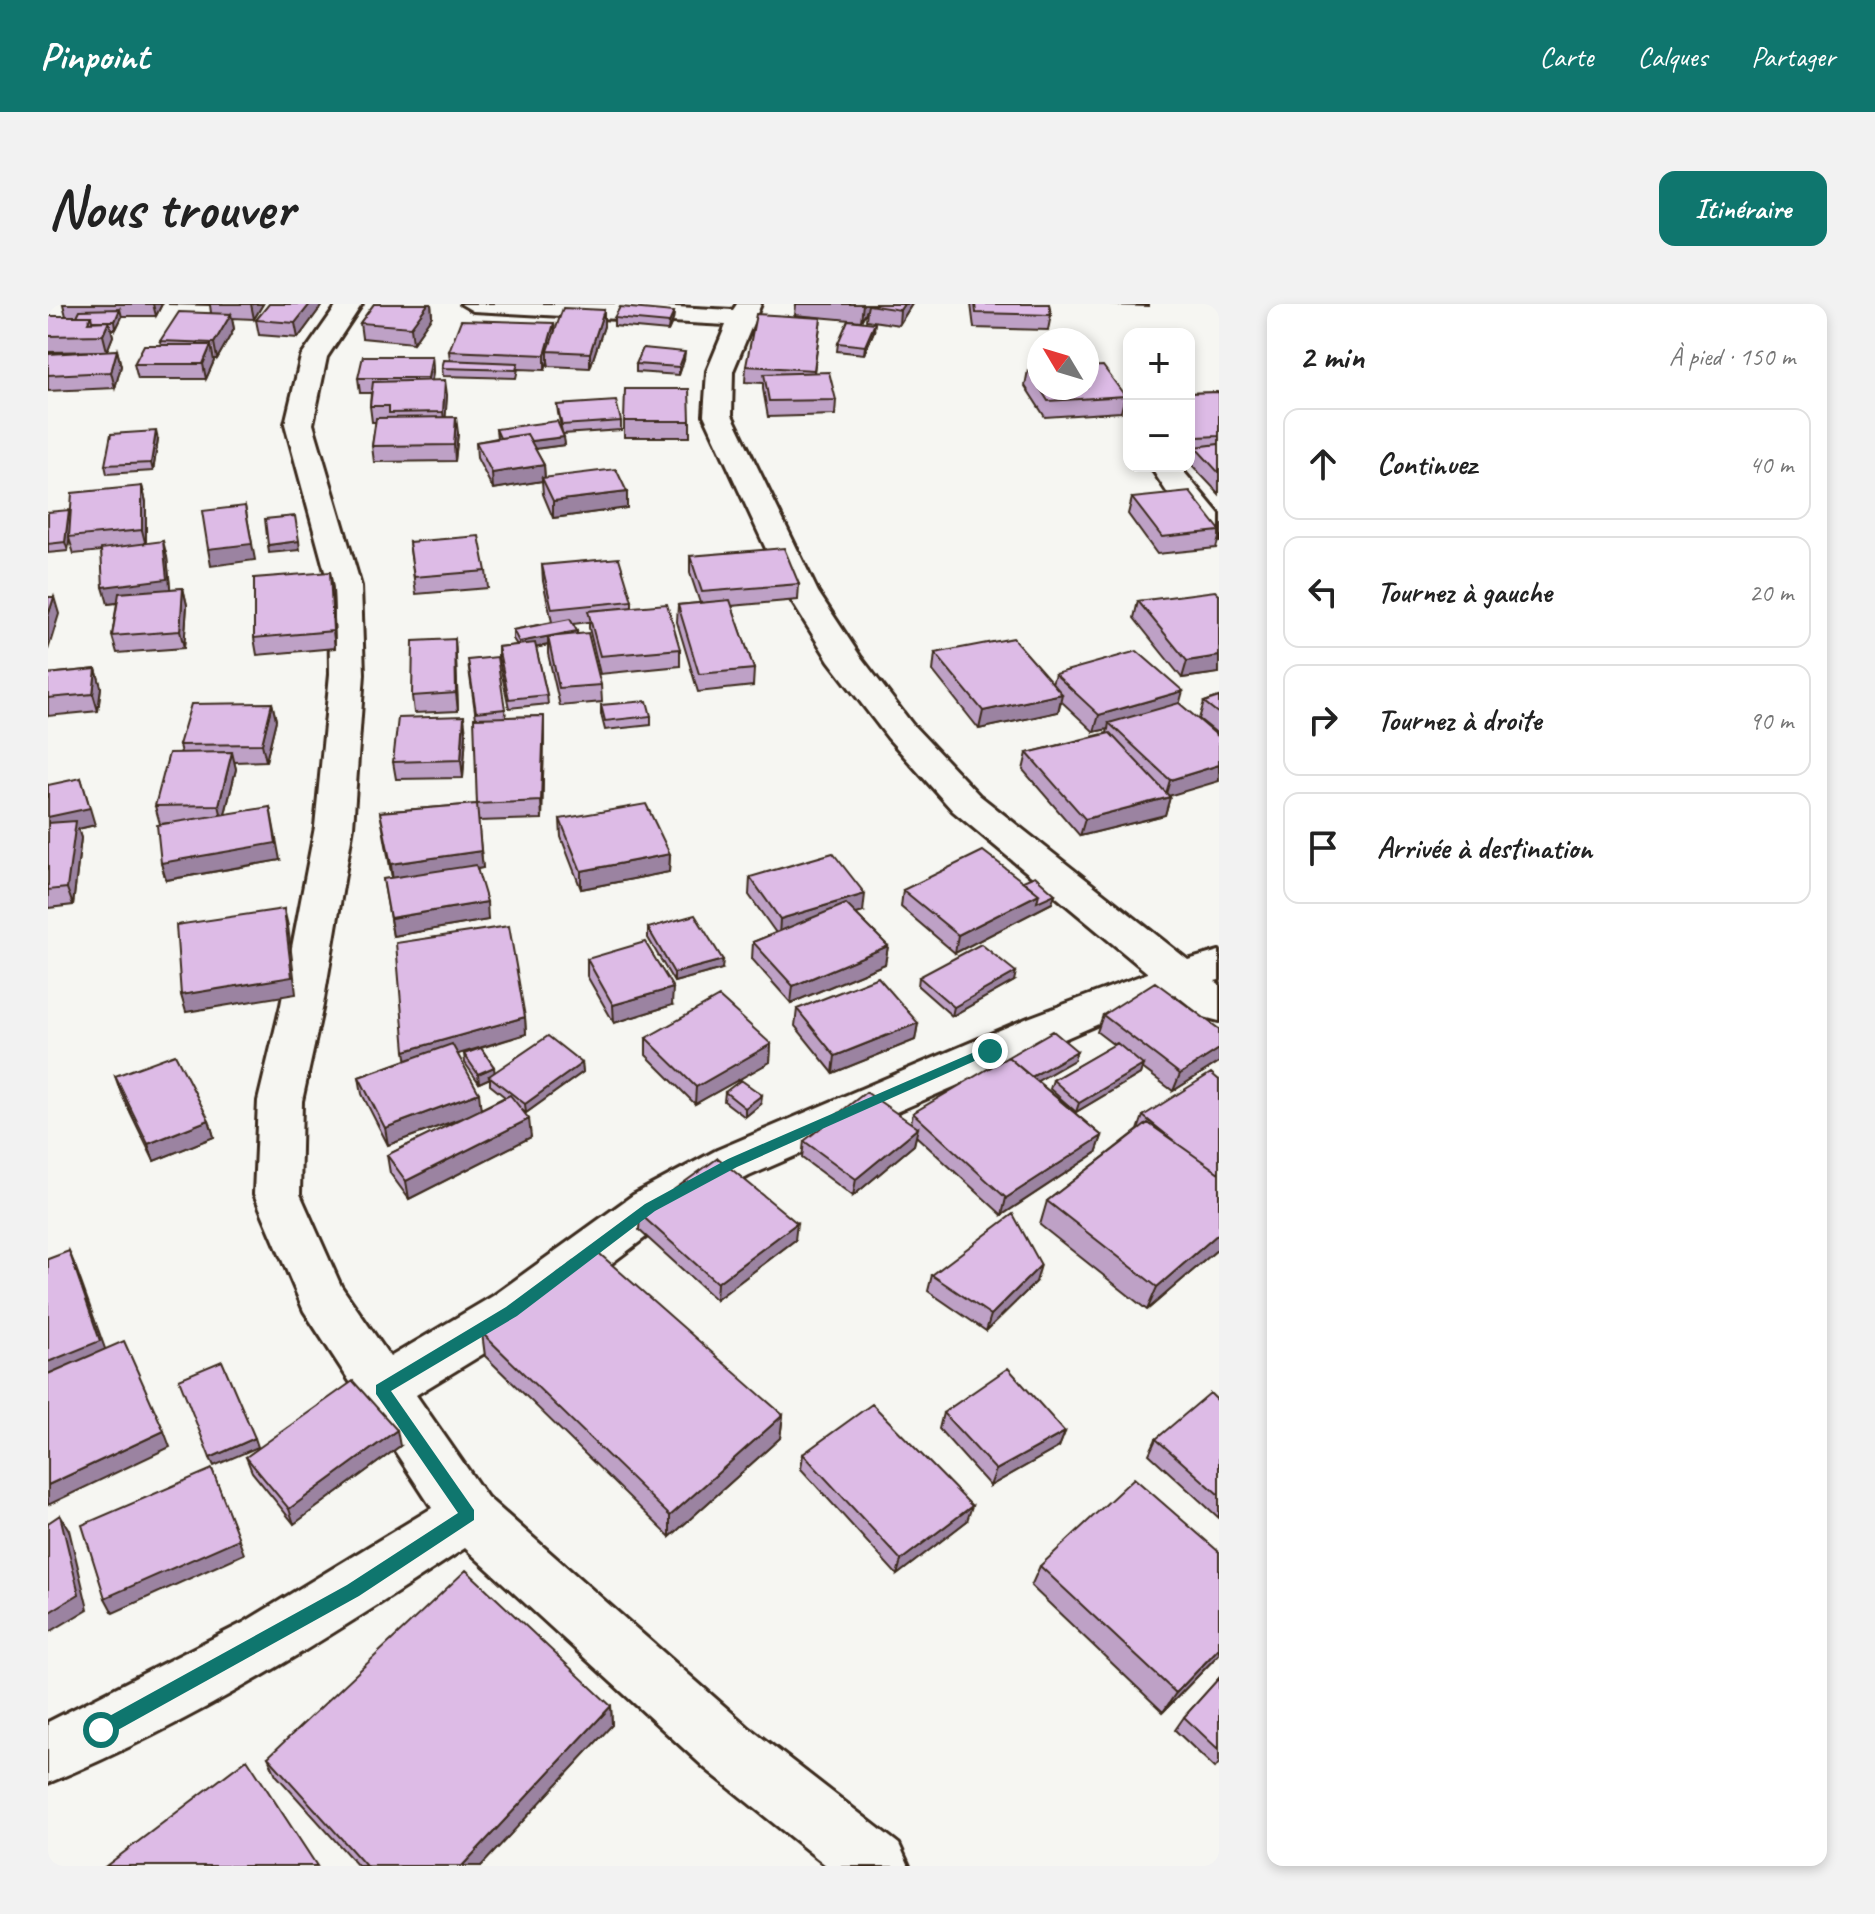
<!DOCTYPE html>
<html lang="fr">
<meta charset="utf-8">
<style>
:root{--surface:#fff;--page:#f2f2f2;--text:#222;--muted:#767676;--line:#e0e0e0;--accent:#0f766e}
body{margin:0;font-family:Caveat,sans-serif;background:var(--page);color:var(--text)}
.controls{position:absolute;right:24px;top:24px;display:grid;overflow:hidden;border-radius:16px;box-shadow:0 4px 12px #0003}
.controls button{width:72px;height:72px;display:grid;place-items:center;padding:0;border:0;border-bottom:2px solid var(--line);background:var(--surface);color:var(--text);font:40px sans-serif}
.compass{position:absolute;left:979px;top:24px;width:72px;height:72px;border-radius:50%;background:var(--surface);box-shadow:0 4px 12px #0003;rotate:308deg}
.stop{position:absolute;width:24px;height:24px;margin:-18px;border:6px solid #0f766e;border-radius:50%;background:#fff}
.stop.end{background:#0f766e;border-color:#fff;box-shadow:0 2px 8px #0008}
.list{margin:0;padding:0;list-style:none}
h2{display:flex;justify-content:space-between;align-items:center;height:104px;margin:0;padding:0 32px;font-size:34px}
h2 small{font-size:26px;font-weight:400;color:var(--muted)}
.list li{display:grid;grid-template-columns:52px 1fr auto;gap:24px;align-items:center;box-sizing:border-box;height:112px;margin:0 16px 16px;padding:0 16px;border:2px solid var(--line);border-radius:16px}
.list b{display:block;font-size:30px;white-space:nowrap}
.list em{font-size:26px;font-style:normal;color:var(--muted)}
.icon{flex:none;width:44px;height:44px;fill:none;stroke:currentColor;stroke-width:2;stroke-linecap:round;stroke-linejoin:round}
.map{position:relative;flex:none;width:1171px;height:1562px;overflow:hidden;border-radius:16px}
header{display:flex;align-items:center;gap:48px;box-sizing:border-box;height:112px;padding:0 40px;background:var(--accent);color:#fff}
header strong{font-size:38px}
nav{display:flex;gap:44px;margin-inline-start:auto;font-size:28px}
.intro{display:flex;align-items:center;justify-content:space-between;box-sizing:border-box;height:192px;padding:0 48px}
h1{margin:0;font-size:56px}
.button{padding:20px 36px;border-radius:16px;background:var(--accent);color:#fff;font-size:28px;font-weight:700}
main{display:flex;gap:48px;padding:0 48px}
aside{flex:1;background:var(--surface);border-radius:16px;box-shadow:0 4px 12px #0003}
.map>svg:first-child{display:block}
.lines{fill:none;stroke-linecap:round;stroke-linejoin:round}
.minor-casing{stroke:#3b2a1e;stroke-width:6}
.minor{fill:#f6f6f2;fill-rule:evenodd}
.wall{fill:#bea1c6;stroke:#3b2a1e;stroke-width:2;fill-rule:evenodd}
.shaded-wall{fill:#9b83a1;stroke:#3b2a1e;stroke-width:2}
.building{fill:#ddbbe6;stroke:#3b2a1e;stroke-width:2}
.route{fill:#0f766e}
</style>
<header>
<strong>Pinpoint</strong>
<nav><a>Carte</a><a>Calques</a><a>Partager</a></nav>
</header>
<div class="intro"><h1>Nous trouver</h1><a class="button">Itinéraire</a></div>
<main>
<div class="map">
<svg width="1171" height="1562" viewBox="0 0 1171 1562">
<rect width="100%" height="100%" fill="#f6f6f2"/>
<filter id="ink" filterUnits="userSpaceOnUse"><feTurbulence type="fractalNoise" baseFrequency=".0125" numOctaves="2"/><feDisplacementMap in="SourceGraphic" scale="16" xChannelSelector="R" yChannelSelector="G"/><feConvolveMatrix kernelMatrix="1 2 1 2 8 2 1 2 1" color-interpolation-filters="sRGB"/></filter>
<g filter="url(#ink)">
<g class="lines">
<defs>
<path id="minor" d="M 290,0 L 314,0 L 279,53 L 265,120 L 313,282 L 316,370 L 305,523 L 275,701 L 254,797 L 252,890 L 293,982 L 342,1053 L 445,992 L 585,891 L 669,846 L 980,714 L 1100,669 L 905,507 L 840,434 L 781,357 L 738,288 L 656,111 L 659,67 L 678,21 L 425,7 L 413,0 L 569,0 L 685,6 L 689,0 L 713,0 L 685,67 L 684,111 L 770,288 L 812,352 L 864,420 L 931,491 L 1140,656 L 1171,647 L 1171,676 L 1167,677 L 1171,680 L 1171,717 L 1156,713 L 1127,690 L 1101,698 L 701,872 L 619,917 L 481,1022 L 368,1091 L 439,1193 L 700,1423 L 851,1540 L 861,1562 L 779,1562 L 658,1465 L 417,1244 C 284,1332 148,1418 0,1479 L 0,1418 L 195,1319 L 384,1204 L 256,1007 L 206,890 L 210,797 L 233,701 L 267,523 L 282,370 L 281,282 L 237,120 L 253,53 Z
M 1102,162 L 1131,162 L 1171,210 L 1171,236 C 1142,229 1118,186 1102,162 Z"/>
</defs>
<!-- minor casing -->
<use href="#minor" class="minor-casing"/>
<!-- minor -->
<use href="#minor" class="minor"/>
</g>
<!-- wall -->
<path class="wall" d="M 15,0 L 114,0 L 108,12 L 74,12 L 68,25 L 63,25 L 65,32 L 59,47 L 69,46 L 73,62 L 67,84 L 0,87 L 0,50 L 55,47 L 0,48 L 0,12 L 18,12 Z
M 120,0 L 215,0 L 206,15 L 184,14 L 186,25 L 169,55 L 165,55 L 166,57 L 158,75 L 90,75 L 86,60 L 113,41 L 112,37 L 163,9 L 162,1 Z
M 275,0 L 250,34 L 211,31 L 208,16 Z
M 326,0 L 383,0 L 384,12 L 365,39 L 314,34 L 312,19 Z
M 748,0 L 864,0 L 851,21 L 818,16 L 819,6 L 813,17 L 747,11 Z
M 923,0 L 1001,0 L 1003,11 L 1000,26 L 926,24 Z
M 1063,0 L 1100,0 L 1100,2 L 1064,1 Z
M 556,6 L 556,22 L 542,64 L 501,62 L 500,57 L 497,66 L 470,65 L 468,74 L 395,72 L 394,64 L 402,57 L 401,47 L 506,19 L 507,28 Z
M 626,8 L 625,16 L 620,27 L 566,22 L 566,14 Z
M 773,14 L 766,69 L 788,96 L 787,111 L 720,113 L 715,85 L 715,79 L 697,78 L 698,62 Z
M 826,27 L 816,50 L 789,47 L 790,39 Z
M 384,52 L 385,68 L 384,76 L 399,91 L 397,113 L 410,129 L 407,157 L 326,158 L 324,142 L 328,118 L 324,118 L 322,102 L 323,89 L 312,89 L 310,74 Z
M 636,56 L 631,71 L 588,68 L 588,60 Z
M 980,66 L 1077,92 L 1073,108 L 997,113 L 977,82 Z
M 1171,88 L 1171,190 L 1142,159 L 1145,149 L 1141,143 L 1141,89 Z
M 509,101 L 573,117 L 573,126 L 515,130 L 517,141 L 487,145 L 496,161 L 497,174 L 579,188 L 579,204 L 505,214 L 495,190 L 494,177 L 445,185 L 429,154 L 428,138 L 449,134 L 448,125 L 514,128 L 510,109 Z
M 576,117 L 642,117 L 642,133 L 576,133 Z
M 110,136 L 105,167 L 59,170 L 57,161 Z
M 94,182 L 98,198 L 98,239 L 119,253 L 122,285 L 135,284 L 139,301 L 136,344 L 69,349 L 64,332 L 69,299 L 60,300 L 53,247 L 26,250 L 21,234 L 20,247 L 0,249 L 0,208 L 22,211 Z
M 1084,194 L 1171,225 L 1171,234 L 1168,244 L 1109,250 L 1080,210 Z
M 361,238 L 438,267 L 440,284 L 368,290 Z
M 642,252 L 751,280 L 750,296 L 684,302 L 706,365 L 705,382 L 650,388 L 629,318 L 630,301 L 652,299 L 642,269 Z
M 494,261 L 584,297 L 584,303 L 632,345 L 632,362 L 552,370 L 541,324 L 541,318 L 525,320 L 553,381 L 554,398 L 512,402 L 500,350 L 500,341 L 488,344 L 499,391 L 500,400 L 461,404 L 450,352 L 450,343 L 469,341 L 465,335 L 465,326 L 504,318 L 495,277 Z
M 282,268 L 285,285 L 287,344 L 209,351 L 206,334 Z
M 1171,291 L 1171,369 L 1134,374 L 1086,314 L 1090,297 Z
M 407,335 L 410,407 L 366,409 L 364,392 Z
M 887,349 L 1004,379 L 1007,370 L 1132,399 L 1121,492 L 1122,493 L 1117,511 L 1032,532 L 975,466 L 979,449 L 1059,429 L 1060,425 L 1046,428 L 1013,397 L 1010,408 L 931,425 L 885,367 Z
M 48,365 L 53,383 L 50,407 L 0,412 L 0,370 Z
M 421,365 L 457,405 L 458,413 L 496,412 L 496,430 L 494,515 L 430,517 L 435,564 L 429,565 L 440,616 L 345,632 L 335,575 L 344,574 L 332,508 L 429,500 L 428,414 Z
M 1171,393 L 1171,431 L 1151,415 L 1156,398 Z
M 224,399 L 228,416 L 218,457 L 186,458 L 188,465 L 177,510 L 232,556 L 118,576 L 113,559 L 121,519 L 112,520 L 107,502 L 133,449 L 131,441 Z
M 553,401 L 603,412 L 603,421 L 557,426 L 553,410 Z
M 418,430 L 415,474 L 348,475 L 345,458 Z
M 0,481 L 47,521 L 30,525 L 33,534 L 25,601 L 0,604 Z
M 512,515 L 622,550 L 621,568 L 533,585 L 513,533 Z
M 702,573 L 815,608 L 808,610 L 840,642 L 837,660 L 743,699 L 704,655 L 705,638 L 728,629 L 701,591 Z
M 975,577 L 1007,590 L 1004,599 L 907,649 L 853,603 L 855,586 Z
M 600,624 L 674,665 L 626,678 L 600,634 Z
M 539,655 L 624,701 L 566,719 L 539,672 Z
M 871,673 L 966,677 L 904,712 L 870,682 Z
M 749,705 L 870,719 L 867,736 L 785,769 L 747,722 Z
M 1055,711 L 1171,725 L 1171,758 L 1125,787 L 1094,764 L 1092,770 L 1028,808 L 1002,785 L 1005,776 L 1066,741 L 1049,728 Z
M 477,713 L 478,730 L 433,744 L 446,763 L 446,769 L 534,759 L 535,768 L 478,809 L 474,806 L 483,833 L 361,895 L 342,869 L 339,851 L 420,812 L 340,841 L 314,790 L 311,773 ZM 431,744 L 416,750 L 417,759 L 431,779 L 442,774 L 442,781 L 457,793 L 433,805 L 409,750 Z
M 598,734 L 723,740 L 722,758 L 647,800 L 598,751 Z
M 1026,756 L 989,777 L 1054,832 L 1048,849 L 954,911 L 868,832 L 866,841 L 805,892 L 754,854 L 756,837 L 863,819 L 865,809 Z
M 67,772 L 161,816 L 166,833 L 106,857 L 73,789 Z
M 1171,776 L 1171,944 L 1099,1006 L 992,921 L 999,897 L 1090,826 L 1095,812 Z
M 677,788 L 713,800 L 697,813 L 676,797 Z
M 592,910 L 747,936 L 668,996 L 591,926 Z
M 884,971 L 988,978 L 938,1027 L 880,987 Z
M 434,1029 L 735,1111 L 732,1134 L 622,1233 L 437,1052 Z
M 1171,1098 L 1171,1214 L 1101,1150 L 1108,1135 Z
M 895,1109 L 1017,1128 L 1011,1143 L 942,1182 L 891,1125 Z
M 352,1142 L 246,1220 L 204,1168 L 198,1153 Z
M 755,1150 L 919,1217 L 849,1271 L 753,1165 Z
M 1171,1248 L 1171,1350 L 1115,1408 L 983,1282 L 992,1262 Z
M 1171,1374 L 1171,1459 L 1167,1464 L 1127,1426 L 1136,1413 Z
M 563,1402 L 564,1421 L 433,1562 L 310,1562 L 228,1471 L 220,1453 Z"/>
<!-- shaded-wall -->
<path class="shaded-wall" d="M 105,0 L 114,0 L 108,12 Z
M 203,0 L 215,0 L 206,15 Z
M 262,0 L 275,0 L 250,34 L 247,19 Z
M 380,0 L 383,0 L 384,12 L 365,39 L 363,23 Z
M 815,0 L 823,0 L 820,1 L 819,6 L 813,17 Z
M 856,0 L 864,0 L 851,21 L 852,6 Z
M 72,5 L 74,13 L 68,25 L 67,17 Z
M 556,6 L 556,22 L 542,64 L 542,49 Z
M 626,8 L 625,16 L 620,27 L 621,19 Z
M 183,10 L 186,25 L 169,55 L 166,39 Z
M 61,17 L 65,32 L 59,47 L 55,31 Z
M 506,19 L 507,34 L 500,47 L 500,57 L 497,66 L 497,51 Z
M 827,19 L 826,27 L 816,50 L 817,42 Z
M 163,41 L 166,57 L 158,75 L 155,60 Z
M 69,46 L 73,62 L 67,84 L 63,68 Z
M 637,48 L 636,56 L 631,71 L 631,63 Z
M 384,52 L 385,68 L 381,89 L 380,74 Z
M 397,76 L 399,91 L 397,124 L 395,108 Z
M 408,113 L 410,129 L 407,157 L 406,141 Z
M 108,127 L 110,136 L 105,167 L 103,159 Z
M 516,133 L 517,141 L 455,149 L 454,141 Z
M 496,161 L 497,177 L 494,174 L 494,177 L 445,185 L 444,169 Z
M 94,182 L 98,198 L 98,242 L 94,226 Z
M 579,188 L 579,204 L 505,214 L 505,197 Z
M 197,202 L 207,256 L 163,262 L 160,245 Z
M 21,206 L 23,215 L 20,247 L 17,238 Z
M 115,237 L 119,253 L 123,292 L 60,300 L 55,283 Z
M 251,237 L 252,246 L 221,249 L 220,241 Z
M 282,268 L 285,285 L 287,344 L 285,327 Z
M 135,284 L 139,301 L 136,344 L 132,327 Z
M 6,293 L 11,310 L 0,346 L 0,312 Z
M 529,327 L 529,336 L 500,333 L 500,341 L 472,347 L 471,338 Z
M 407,335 L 408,352 L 410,407 L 408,389 Z
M 1171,352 L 1171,369 L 1134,374 L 1139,357 Z
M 48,365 L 53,383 L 50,407 L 45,390 Z
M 1135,387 L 1130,405 L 1061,419 L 1060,425 L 1046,428 L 1051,411 Z
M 1014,390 L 1010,408 L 931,425 L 935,407 Z
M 224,399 L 228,416 L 218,457 L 214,440 Z
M 416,412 L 418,430 L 415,474 L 413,456 Z
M 496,412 L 496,430 L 494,515 L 493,497 Z
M 184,448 L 188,465 L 175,518 L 171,501 Z
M 1171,461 L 1171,477 L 1117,493 L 1122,476 Z
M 33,474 L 47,521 L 30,525 L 33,534 L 25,601 L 0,532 L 0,513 Z
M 1122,493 L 1117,511 L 1032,532 L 1037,515 Z
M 222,503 L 232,556 L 118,576 L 113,559 Z
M 433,547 L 435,564 L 345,578 L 343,560 Z
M 622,550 L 621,568 L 533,585 L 533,567 Z
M 817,590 L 815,608 L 731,633 L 732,615 Z
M 991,590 L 1007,590 L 1004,599 L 907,649 L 910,631 Z
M 439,598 L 440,616 L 345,632 L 342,614 Z
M 236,605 L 240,622 L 248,690 L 138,708 L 133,691 Z
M 840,642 L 837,660 L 743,699 L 745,682 Z
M 675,656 L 674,665 L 626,678 L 626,669 Z
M 968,668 L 966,677 L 904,712 L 906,703 Z
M 625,684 L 624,701 L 566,719 L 565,701 Z
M 477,713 L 478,730 L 360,765 L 357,747 Z
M 870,719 L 867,736 L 785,769 L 787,752 Z
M 723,740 L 722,758 L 647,800 L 648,783 Z
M 1171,745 L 1171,758 L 1125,787 L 1132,770 Z
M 1029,747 L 1026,756 L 979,783 L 982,774 Z
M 534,759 L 535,768 L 478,809 L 477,800 Z
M 1095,761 L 1092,770 L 1028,808 L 1031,799 Z
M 446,763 L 447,772 L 441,772 L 442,774 L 431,779 L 430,770 Z
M 431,789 L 433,807 L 340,841 L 337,824 Z
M 714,791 L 713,800 L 697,813 L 697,804 Z
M 481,815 L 483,833 L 361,895 L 358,877 Z
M 161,816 L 166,833 L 106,857 L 100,840 Z
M 870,824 L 866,841 L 805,892 L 808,875 Z
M 1054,832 L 1048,849 L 954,911 L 958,894 Z
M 749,919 L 747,936 L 668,996 L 669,979 Z
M 1171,929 L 1171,944 L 1099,1006 L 1109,983 Z
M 21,947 L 28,964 L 60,1053 L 0,1078 L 0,1058 Z
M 993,961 L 988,978 L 938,1027 L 943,1011 Z
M 735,1111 L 732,1134 L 622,1233 L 622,1212 Z
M 349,1126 L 352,1142 L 246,1220 L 241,1205 Z
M 116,1127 L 122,1143 L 0,1201 L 0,1181 Z
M 1017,1128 L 1011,1143 L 942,1182 L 948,1166 Z
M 207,1134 L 210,1143 L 166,1162 L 162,1154 Z
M 164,1165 L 196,1250 L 65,1309 L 57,1294 Z
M 924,1202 L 919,1217 L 849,1271 L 853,1256 Z
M 12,1211 L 21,1226 L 40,1305 L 0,1329 L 0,1309 Z
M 1171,1344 L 1171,1350 L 1115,1408 L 1128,1389 Z
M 563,1402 L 564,1421 L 433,1562 L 414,1562 Z"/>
<!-- building -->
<path class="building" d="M 221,0 L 262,0 L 247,19 L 208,16 Z
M 326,0 L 380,0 L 363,23 L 312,19 Z
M 820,0 L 856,0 L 852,6 L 820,1 Z
M 927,0 L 1001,0 L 1003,11 L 928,9 Z
M 572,3 L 626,8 L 621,19 L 566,14 Z
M 515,4 L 556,6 L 542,49 L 500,47 Z
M 72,5 L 67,17 L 44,17 L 43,12 L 29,12 L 32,6 Z
M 131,8 L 183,10 L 166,39 L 112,37 Z
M 708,10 L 773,14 L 766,66 L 698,62 Z
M 0,12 L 43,12 L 40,18 L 61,17 L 55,31 L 0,32 Z
M 413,16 L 506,19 L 497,51 L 401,47 Z
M 800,16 L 827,19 L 817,42 L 790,39 Z
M 96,41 L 163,41 L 155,60 L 86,60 Z
M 595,44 L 637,48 L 631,63 L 588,60 Z
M 69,46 L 63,68 L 0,71 L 0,50 Z
M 315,52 L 384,52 L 380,74 L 310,74 Z
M 396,56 L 470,59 L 468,66 L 394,64 Z
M 1055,62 L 1077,92 L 1000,97 L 992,84 L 1039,84 L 1039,63 Z
M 980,66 L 991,66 L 991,83 Z
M 781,68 L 788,96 L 721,97 L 716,70 Z
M 397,76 L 395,108 L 341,109 L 341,102 L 322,102 L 325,78 Z
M 577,85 L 641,85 L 642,117 L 576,117 Z
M 1171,88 L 1171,132 L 1149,133 L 1141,121 L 1141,89 Z
M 568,97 L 573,117 L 514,121 L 509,101 Z
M 408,113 L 406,141 L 324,142 L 328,114 Z
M 509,117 L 516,133 L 483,137 L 479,130 L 452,134 L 448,125 Z
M 108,127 L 103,159 L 57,161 L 63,130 Z
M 479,130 L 496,161 L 444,169 L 428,138 Z
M 1171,140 L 1171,169 L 1147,143 Z
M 568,165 L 579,188 L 505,197 L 494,174 Z
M 94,182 L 94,226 L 21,233 L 24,189 Z
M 1142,188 L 1171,225 L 1171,227 L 1114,233 L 1084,194 Z
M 197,202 L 204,240 L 160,245 L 154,207 Z
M 21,206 L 17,238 L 0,240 L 0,208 Z
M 247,212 L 251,237 L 220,241 L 217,215 Z
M 431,232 L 438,267 L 366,273 L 361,238 Z
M 115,237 L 119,275 L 55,283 L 53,245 Z
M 736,244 L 751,280 L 654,288 L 642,252 Z
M 571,254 L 584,297 L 504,305 L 494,261 Z
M 282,268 L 285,327 L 206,334 L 206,274 Z
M 135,284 L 132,327 L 64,332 L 71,289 Z
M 1167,287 L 1171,291 L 1171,352 L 1139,357 L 1090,297 Z
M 0,293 L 6,293 L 0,312 Z
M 682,296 L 706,365 L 651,370 L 630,301 Z
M 619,300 L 632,345 L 552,352 L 540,307 Z
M 522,315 L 529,327 L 471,338 L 465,326 Z
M 540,329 L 553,381 L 511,384 L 500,333 Z
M 965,334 L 1014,390 L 935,407 L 887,349 Z
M 407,335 L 408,389 L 364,392 L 365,337 Z
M 487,339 L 499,391 L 461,395 L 450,343 Z
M 1089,347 L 1135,387 L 1051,411 L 1007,370 Z
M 449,353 L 457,405 L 428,408 L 420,356 Z
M 48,365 L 45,390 L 0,394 L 0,370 Z
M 1171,393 L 1171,410 L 1156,398 Z
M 599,397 L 603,412 L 557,417 L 553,401 Z
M 224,399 L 214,440 L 131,441 L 143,400 Z
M 1131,399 L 1171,433 L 1171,461 L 1122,476 L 1061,419 Z
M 416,412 L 413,456 L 345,458 L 350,414 Z
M 496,412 L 493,497 L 429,500 L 426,414 Z
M 1062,429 L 1122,493 L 1037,515 L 979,449 Z
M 184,448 L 171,501 L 107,502 L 121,449 Z
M 33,474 L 42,504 L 0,513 L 0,481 Z
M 429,500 L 433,547 L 343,560 L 332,508 Z
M 598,500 L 622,550 L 533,567 L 512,515 Z
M 222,503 L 228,539 L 113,559 L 109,521 Z
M 28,517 L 19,584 L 0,586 L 0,519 Z
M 935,547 L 991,590 L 910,631 L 855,586 Z
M 785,549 L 817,590 L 732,615 L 702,573 Z
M 428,561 L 439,598 L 342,614 L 335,575 Z
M 987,572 L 1007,590 L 989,598 L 991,590 L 975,577 Z
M 798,600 L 840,642 L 745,682 L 705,638 Z
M 236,605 L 244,673 L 133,691 L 128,621 Z
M 647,611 L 675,656 L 626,669 L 600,624 Z
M 461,622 L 477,713 L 357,747 L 348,639 Z
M 597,638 L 625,684 L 565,701 L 539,655 Z
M 933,640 L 968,668 L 906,703 L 871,673 Z
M 830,673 L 870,719 L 787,752 L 749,705 Z
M 1107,678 L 1171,725 L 1171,745 L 1132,770 L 1055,711 Z
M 671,693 L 723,740 L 648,783 L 598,734 Z
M 1005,727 L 1029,747 L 983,773 L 960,753 L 958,754 Z
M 500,732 L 534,759 L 477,800 L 441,772 Z
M 1069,739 L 1095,761 L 1031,799 L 1005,776 Z
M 404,740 L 431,789 L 337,824 L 311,773 Z
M 433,744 L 446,763 L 430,770 L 416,750 Z
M 127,750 L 161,816 L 100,840 L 67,772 Z
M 960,753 L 1054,832 L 958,894 L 865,809 Z
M 1163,769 L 1171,776 L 1171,869 L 1130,840 L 1095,812 Z
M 693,776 L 714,791 L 697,804 L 677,788 Z
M 818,788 L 870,824 L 808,875 L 756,837 Z
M 462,791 L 481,815 L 358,877 L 339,851 Z
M 1100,819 L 1171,869 L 1171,929 L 1109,983 L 999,897 Z
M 670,854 L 749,919 L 669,979 L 592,910 Z
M 965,910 L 993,961 L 943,1011 L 884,971 Z
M 545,944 L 735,1111 L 622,1212 L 434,1029 Z
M 21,947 L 52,1037 L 0,1058 L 0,955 Z
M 76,1037 L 116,1127 L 0,1181 L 0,1070 Z
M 174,1057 L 207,1134 L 162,1154 L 131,1075 Z
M 960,1064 L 1017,1128 L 948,1166 L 895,1109 Z
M 305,1077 L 349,1126 L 241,1205 L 198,1153 Z
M 1162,1089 L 1171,1098 L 1171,1191 L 1108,1135 Z
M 824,1100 L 924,1202 L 853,1256 L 755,1150 Z
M 164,1165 L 191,1235 L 57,1294 L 34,1221 Z
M 1086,1174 L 1171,1248 L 1171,1344 L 1128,1389 L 992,1262 Z
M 12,1211 L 31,1290 L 0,1309 L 0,1219 Z
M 418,1266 L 563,1402 L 414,1562 L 318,1562 L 220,1453 Z
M 1171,1374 L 1171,1446 L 1136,1413 Z
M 199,1455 L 269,1562 L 58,1562 Z"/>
</g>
<!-- route -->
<path class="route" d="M 938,743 L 949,747 L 689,863 L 607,907 L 469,1012 L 343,1087 L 426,1206 L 426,1216 L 311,1292 L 59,1432 L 47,1432 L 47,1420 L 299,1281 L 410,1209 L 328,1090 L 328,1081 L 458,1003 L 597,900 L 680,855 Z"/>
</svg>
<div class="controls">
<button>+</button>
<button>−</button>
</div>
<svg class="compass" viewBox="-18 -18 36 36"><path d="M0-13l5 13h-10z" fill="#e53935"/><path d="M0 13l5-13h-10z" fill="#767676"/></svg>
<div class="stop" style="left:53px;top:1426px"></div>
<div class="stop end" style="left:942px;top:747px"></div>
</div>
<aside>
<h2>2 min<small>À pied · 150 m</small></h2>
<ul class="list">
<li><svg class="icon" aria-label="ahead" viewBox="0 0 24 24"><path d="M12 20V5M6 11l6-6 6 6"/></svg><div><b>Continuez</b></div><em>40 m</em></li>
<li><svg class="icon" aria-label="left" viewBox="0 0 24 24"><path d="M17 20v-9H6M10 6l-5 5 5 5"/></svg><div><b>Tournez à gauche</b></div><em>20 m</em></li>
<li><svg class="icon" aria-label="right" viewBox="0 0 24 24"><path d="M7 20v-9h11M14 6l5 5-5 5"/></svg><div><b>Tournez à droite</b></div><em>90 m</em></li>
<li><svg class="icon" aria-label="arrive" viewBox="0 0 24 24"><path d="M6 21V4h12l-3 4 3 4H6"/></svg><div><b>Arrivée à destination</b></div></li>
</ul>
</aside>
</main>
